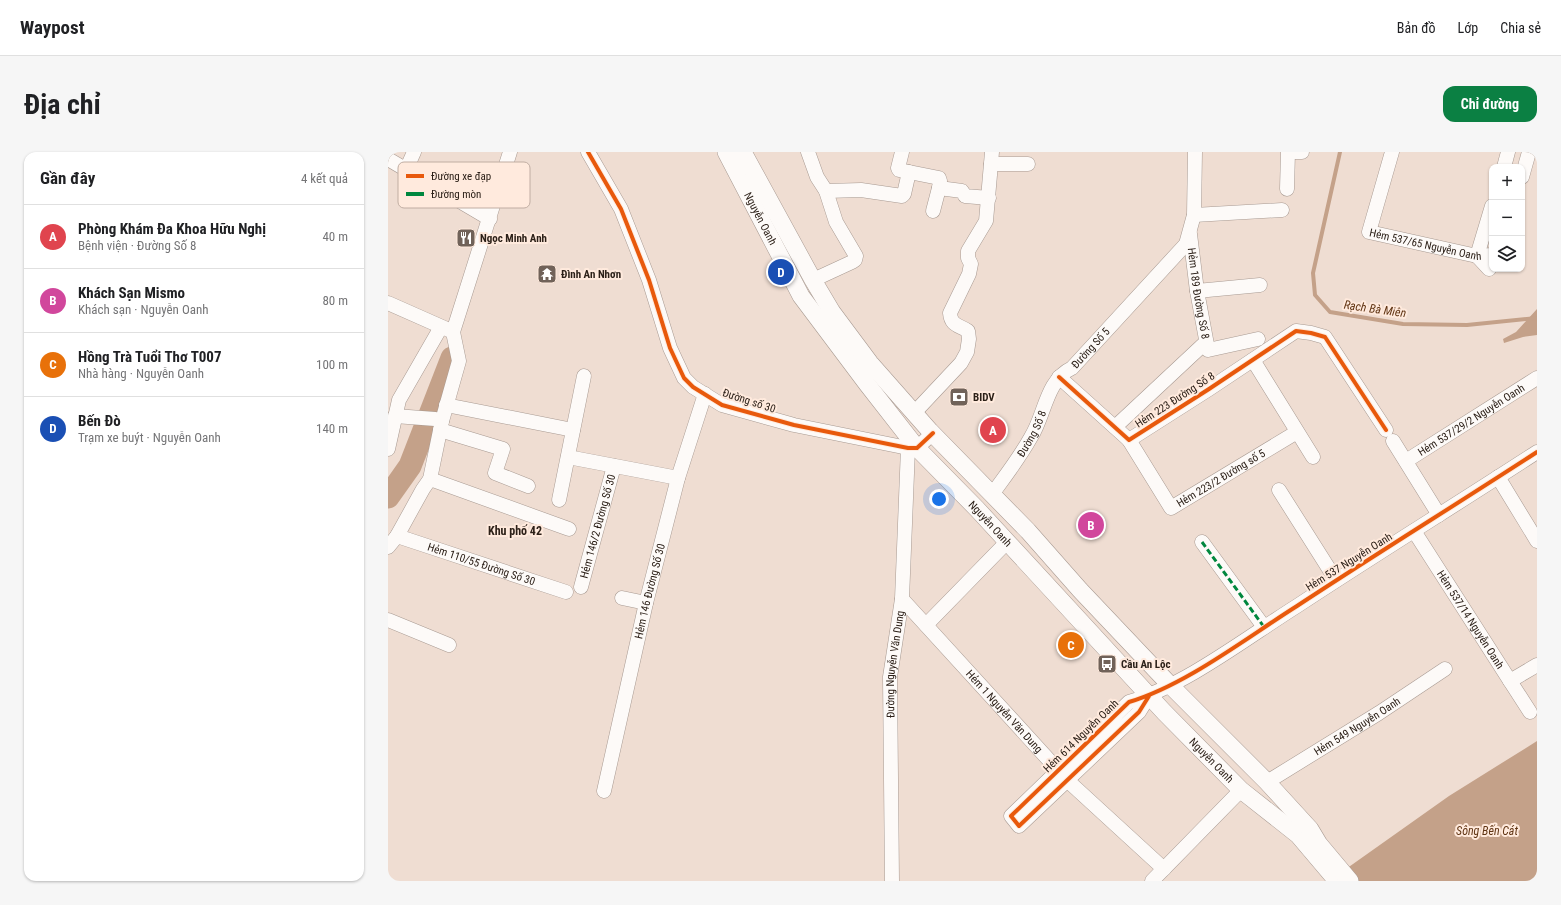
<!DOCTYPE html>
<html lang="vi">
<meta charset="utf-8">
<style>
:root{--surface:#fff;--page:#f6f6f6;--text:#202124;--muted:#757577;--line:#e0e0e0;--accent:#0b8043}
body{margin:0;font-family:"Roboto Condensed",sans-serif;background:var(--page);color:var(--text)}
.controls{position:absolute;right:12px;top:12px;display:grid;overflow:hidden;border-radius:8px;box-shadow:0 1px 3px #0004}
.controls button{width:36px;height:36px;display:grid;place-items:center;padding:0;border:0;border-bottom:1px solid var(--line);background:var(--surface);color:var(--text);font:20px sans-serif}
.you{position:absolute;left:551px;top:347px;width:14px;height:14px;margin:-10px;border:3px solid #fff;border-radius:50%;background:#1a73e8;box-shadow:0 0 0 6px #1a73e833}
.badge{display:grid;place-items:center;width:26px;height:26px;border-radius:50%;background:var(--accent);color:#fff;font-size:13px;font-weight:700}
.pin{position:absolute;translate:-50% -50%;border:2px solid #fff;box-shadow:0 1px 4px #0006}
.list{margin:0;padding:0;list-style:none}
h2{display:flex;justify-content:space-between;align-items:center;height:52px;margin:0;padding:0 16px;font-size:17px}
h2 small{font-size:13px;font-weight:400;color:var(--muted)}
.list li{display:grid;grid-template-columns:26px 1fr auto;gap:12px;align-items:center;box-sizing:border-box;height:64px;padding:0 16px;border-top:1px solid var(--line)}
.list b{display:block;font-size:15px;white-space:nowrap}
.list p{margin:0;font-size:13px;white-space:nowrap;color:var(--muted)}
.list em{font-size:13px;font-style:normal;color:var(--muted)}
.icon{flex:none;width:22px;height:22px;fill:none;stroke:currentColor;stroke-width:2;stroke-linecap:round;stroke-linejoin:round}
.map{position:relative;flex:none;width:1149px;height:729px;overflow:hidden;border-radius:12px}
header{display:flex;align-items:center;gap:24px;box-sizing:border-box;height:56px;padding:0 20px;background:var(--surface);border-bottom:1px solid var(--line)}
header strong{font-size:19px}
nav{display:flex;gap:22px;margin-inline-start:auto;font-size:14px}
.intro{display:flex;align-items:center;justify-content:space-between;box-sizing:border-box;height:96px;padding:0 24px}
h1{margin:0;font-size:28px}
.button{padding:10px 18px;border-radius:12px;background:var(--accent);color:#fff;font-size:14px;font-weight:700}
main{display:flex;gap:24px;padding:0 24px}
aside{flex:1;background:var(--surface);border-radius:12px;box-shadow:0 1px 3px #0004}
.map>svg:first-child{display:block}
.water{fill:#c4a189}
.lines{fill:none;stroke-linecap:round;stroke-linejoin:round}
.stream{stroke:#c4a189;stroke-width:4}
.river{stroke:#c4a189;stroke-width:23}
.minor-casing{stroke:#a89a92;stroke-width:15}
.major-casing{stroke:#a89a92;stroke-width:18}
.minor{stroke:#fdfaf8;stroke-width:14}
.major{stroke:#fdfaf8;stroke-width:17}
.quiet{stroke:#00873e;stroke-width:3;stroke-dasharray:6 3;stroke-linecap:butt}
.cycleway-casing{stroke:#ffeadd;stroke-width:6}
.cycleway{stroke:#e8590c;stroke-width:4}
.labels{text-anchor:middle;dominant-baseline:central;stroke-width:4;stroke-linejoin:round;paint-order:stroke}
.street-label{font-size:11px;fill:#2c2018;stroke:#ffeadd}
.poi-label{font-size:11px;font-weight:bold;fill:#2c2018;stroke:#ffeadd;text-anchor:start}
.water-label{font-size:12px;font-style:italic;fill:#603413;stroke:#ffeadd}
.neighbourhood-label{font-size:12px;font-weight:bold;fill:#2c2018;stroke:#ffeadd}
.key{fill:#ffeadd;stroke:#c0ada2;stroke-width:1}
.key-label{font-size:11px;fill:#2c2018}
</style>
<header>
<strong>Waypost</strong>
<nav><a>Bản đồ</a><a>Lớp</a><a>Chia sẻ</a></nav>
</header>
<div class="intro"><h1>Địa chỉ</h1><a class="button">Chỉ đường</a></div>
<main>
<aside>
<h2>Gần đây<small>4 kết quả</small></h2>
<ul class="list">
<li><span class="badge" style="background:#e0444e">A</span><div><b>Phòng Khám Đa Khoa Hữu Nghị</b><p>Bệnh viện · Đường Số 8</p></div><em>40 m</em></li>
<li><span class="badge" style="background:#d1479c">B</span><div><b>Khách Sạn Mismo</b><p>Khách sạn · Nguyễn Oanh</p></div><em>80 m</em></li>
<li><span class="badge" style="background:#e8710a">C</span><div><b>Hồng Trà Tuổi Thơ T007</b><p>Nhà hàng · Nguyễn Oanh</p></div><em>100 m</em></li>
<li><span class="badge" style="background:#1a4fb4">D</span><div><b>Bến Đò</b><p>Trạm xe buýt · Nguyễn Oanh</p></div><em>140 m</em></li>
</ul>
</aside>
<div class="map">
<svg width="1149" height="729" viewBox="0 0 1149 729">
<rect width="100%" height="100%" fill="#efddd2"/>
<!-- water -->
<path class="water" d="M 1149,157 L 1149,183 L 1135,185 L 1116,191 L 1115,187 L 1128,180 Z
M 1149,589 L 1149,729 L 941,729 L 1061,644 Z"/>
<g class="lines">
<!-- stream -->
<path class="stream" d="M 952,0 L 925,121 L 927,143 L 942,160 L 1015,172 L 1079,173 L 1149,166"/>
<!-- river -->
<path class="river" d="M 0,345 L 22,314 L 64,206"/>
<defs>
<g id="minor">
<path d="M 200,0 L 233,57 L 261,128 L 282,196 L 296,226 L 305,235 L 334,253 L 406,273 L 520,296 L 529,296 L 545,281"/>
<path d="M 420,0 L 429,25 L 438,39 L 448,70 L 468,104 L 467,108 L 464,110 L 425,128"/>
<path d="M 514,0 L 510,16 L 511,18 L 551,26 L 552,29 L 551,36 L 574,39 L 577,44 L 601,46"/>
<path d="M 904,0 L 914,0"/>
<path id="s1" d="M 1004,0 L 981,80 L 1089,104 L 1104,103"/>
<path d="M 0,7 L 102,67"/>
<path d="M 603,12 L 640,12"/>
<path d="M 1116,15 L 1120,0"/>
<path d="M 18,18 L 26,0"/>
<path d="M 1134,25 L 1141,0"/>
<path d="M 899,37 L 900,0"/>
<path d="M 438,39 L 473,38 L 514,44 L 516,42 L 521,20"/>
<path d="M 1104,54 L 1089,104 L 1101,117 L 1104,113"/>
<path d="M 545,59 L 551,36"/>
<path d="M 806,63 L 894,58"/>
<path id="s2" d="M 802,82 L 809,139 L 820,198 L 870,187"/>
<path d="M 809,139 L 872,133"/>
<path d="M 0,151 L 61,178"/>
<path d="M 865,208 L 925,305"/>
<path d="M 671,225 L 741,288 L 821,237 L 908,179 L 923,181 L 937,185 L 998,278"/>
<path d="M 58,253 L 185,278"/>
<path d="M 527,260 L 573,211 L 579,200 L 581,187 L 580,179 C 571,173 563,174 562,161 L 581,122 L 583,112 L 580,106 L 580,99 L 598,69 L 604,0"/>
<path d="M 7,264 L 47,267 L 54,269"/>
<path d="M 727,275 L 818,190"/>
<path d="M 52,278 L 115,297 L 107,321 L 140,334"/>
<path id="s3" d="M 741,288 L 783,356 L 909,280"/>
<path d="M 1005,289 L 1051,363"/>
<path d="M 0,297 L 11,248 L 53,175"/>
<path d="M 180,305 L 290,326"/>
<path id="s4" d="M 1018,309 L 1149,226"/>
<path d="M 1110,325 L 1149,389"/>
<path d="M 42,327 L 181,377"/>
<path d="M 891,338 L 948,428"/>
<path id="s5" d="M 605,341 C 618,323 632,305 643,285 C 657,263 658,228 684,216 L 798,92 L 806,63 L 807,0"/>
<path d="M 171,348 L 196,224"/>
<path id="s6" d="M 1026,379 L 1122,529 L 1149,513"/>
<path id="s7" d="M 9,384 L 178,440"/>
<path d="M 814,390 L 876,475"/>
<path d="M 0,395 L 9,384 L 35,337 L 42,327 L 54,269 L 71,209 L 65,180 L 122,0"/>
<path id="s8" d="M 193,435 L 226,314"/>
<path d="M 234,446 L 258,451"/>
<path id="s9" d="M 514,447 L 680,629 L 776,717"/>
<path d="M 0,468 L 61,493"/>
<path d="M 538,473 L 619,390"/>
<path d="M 1122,529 L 1142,560"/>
<path d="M 761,544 L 751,560 L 631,674 L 623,664 L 741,550 C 798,533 858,486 909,454 C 988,402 1069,352 1149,300"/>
<path id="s10" d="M 879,630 L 991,561 L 1057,517"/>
<path id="s11" d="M 216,639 L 258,451 L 290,326 L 317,242"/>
<path id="s12" d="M 504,729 L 502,525 L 514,447 L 520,296"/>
<path d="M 764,729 L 853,638"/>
</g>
<g id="major">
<path id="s13" d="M 338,0 L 413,144 L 479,232 L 529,296 L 589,357 L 776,560 L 853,638 L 910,683 L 949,729"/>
<path d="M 355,0 L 425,128 L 444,160 L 482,211 L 542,279 L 640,379 L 692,438 L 782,533 L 879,630 L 922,677 L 931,692 L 962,729"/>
</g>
</defs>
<!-- minor casing -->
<use href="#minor" class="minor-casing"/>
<!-- major casing -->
<use href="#major" class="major-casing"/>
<!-- minor -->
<use href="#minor" class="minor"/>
<!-- major -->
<use href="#major" class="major"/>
<!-- quiet -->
<path class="quiet" d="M 814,390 L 876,475"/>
<defs>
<path id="cycleway" d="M 200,0 L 233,57 L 261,128 L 282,196 L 296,226 L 305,235 L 334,253 L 406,273 L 520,296 L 529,296 L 545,281
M 671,225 L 741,288 L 821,237 L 908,179 L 923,181 L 937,185 L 998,278
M 761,544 L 751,560 L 631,674 L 623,664 L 741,550 C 798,533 858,486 909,454 C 988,402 1069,352 1149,300"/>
</defs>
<!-- cycleway casing -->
<use href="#cycleway" class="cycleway-casing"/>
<!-- cycleway -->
<use href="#cycleway" class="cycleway"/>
</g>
<!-- icons -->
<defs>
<symbol id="restaurant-square" viewBox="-11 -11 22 22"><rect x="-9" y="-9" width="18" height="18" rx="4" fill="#706259" stroke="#ffeadd"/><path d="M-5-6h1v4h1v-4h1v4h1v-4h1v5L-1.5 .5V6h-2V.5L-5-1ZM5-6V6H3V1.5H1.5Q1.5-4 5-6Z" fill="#fff"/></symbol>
<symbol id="temple-square" viewBox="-11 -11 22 22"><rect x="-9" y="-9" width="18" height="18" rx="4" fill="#706259" stroke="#ffeadd"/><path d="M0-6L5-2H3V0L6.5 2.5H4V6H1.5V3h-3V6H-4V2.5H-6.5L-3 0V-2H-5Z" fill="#fff"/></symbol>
<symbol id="bank-square" viewBox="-11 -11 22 22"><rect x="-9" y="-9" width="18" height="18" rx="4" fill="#706259" stroke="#ffeadd"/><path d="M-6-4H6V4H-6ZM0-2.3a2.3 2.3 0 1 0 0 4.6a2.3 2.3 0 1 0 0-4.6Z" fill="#fff"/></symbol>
<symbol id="bus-square" viewBox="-11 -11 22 22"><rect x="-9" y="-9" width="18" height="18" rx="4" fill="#706259" stroke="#ffeadd"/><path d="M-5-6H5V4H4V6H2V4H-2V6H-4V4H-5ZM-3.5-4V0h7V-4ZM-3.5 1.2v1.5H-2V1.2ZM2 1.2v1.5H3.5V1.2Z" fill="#fff"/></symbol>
</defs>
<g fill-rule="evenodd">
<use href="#restaurant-square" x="67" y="75" width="22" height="22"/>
<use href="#temple-square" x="148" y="111" width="22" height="22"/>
<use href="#bank-square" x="560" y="234" width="22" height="22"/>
<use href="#bus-square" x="708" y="501" width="22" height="22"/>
</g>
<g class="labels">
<!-- street labels -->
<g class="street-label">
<text stroke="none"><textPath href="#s13" startOffset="75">Nguyễn Oanh</textPath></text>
<text stroke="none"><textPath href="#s1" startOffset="141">Hẻm 537/65 Nguyễn Oanh</textPath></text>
<text stroke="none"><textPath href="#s2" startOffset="60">Hẻm 189 Đường Số 8</textPath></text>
<text stroke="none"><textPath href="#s5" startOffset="177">Đường Số 5</textPath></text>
<text transform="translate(787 248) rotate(-33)">Hẻm 223 Đường Số 8</text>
<text transform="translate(361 249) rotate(18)">Đường số 30</text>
<text stroke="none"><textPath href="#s4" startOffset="77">Hẻm 537/29/2 Nguyễn Oanh</textPath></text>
<text stroke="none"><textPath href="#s5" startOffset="71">Đường Số 8</textPath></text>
<text stroke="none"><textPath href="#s3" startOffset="138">Hẻm 223/2 Đường số 5</textPath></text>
<text stroke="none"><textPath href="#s13" startOffset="459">Nguyễn Oanh</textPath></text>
<text stroke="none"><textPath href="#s8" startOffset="63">Hẻm 146/2 Đường Số 30</textPath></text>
<text transform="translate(961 410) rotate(-32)">Hẻm 537 Nguyễn Oanh</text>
<text stroke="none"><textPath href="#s7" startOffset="89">Hẻm 110/55 Đường Số 30</textPath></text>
<text stroke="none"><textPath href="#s11" startOffset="205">Hẻm 146 Đường Số 30</textPath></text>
<text stroke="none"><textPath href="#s6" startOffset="105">Hẻm 537/14 Nguyễn Oanh</textPath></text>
<text stroke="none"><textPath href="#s12" startOffset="217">Đường Nguyễn Văn Dung</textPath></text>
<text stroke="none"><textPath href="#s9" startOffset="152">Hẻm 1 Nguyễn Văn Dung</textPath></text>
<text stroke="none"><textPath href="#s10" startOffset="106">Hẻm 549 Nguyễn Oanh</textPath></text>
<text transform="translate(693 584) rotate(-44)">Hẻm 614 Nguyễn Oanh</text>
<text stroke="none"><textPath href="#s13" startOffset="783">Nguyễn Oanh</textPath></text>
</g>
<!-- poi labels -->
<g class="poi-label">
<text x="92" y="86">Ngọc Minh Anh</text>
<text x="173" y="122">Đình An Nhơn</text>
<text x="585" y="245">BIDV</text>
<text x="733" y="512">Cầu An Lộc</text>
</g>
<!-- water labels -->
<g class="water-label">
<text transform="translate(987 157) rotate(8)">Rạch Bà Miên</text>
<text x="1099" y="679">Sông Bến Cát</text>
</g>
<!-- neighbourhood labels -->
<g class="neighbourhood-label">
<text x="127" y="379">Khu phố 42</text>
</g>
</g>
<!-- legend -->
<rect x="10" y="10" width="132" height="46" rx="6" class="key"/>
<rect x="18" y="22" width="18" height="4" fill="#e8590c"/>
<rect x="18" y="40" width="18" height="4" fill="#00873e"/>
<g class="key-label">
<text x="43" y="28">Đường xe đạp</text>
<text x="43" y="46">Đường mòn</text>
</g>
</svg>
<div class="controls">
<button>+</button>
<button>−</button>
<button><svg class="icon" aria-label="layers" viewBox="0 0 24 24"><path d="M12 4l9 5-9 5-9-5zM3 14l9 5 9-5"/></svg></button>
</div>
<div class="you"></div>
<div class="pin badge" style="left:605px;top:278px;background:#e0444e">A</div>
<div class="pin badge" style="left:703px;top:373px;background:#d1479c">B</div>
<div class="pin badge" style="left:683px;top:493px;background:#e8710a">C</div>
<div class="pin badge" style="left:393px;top:120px;background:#1a4fb4">D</div>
</div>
</main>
